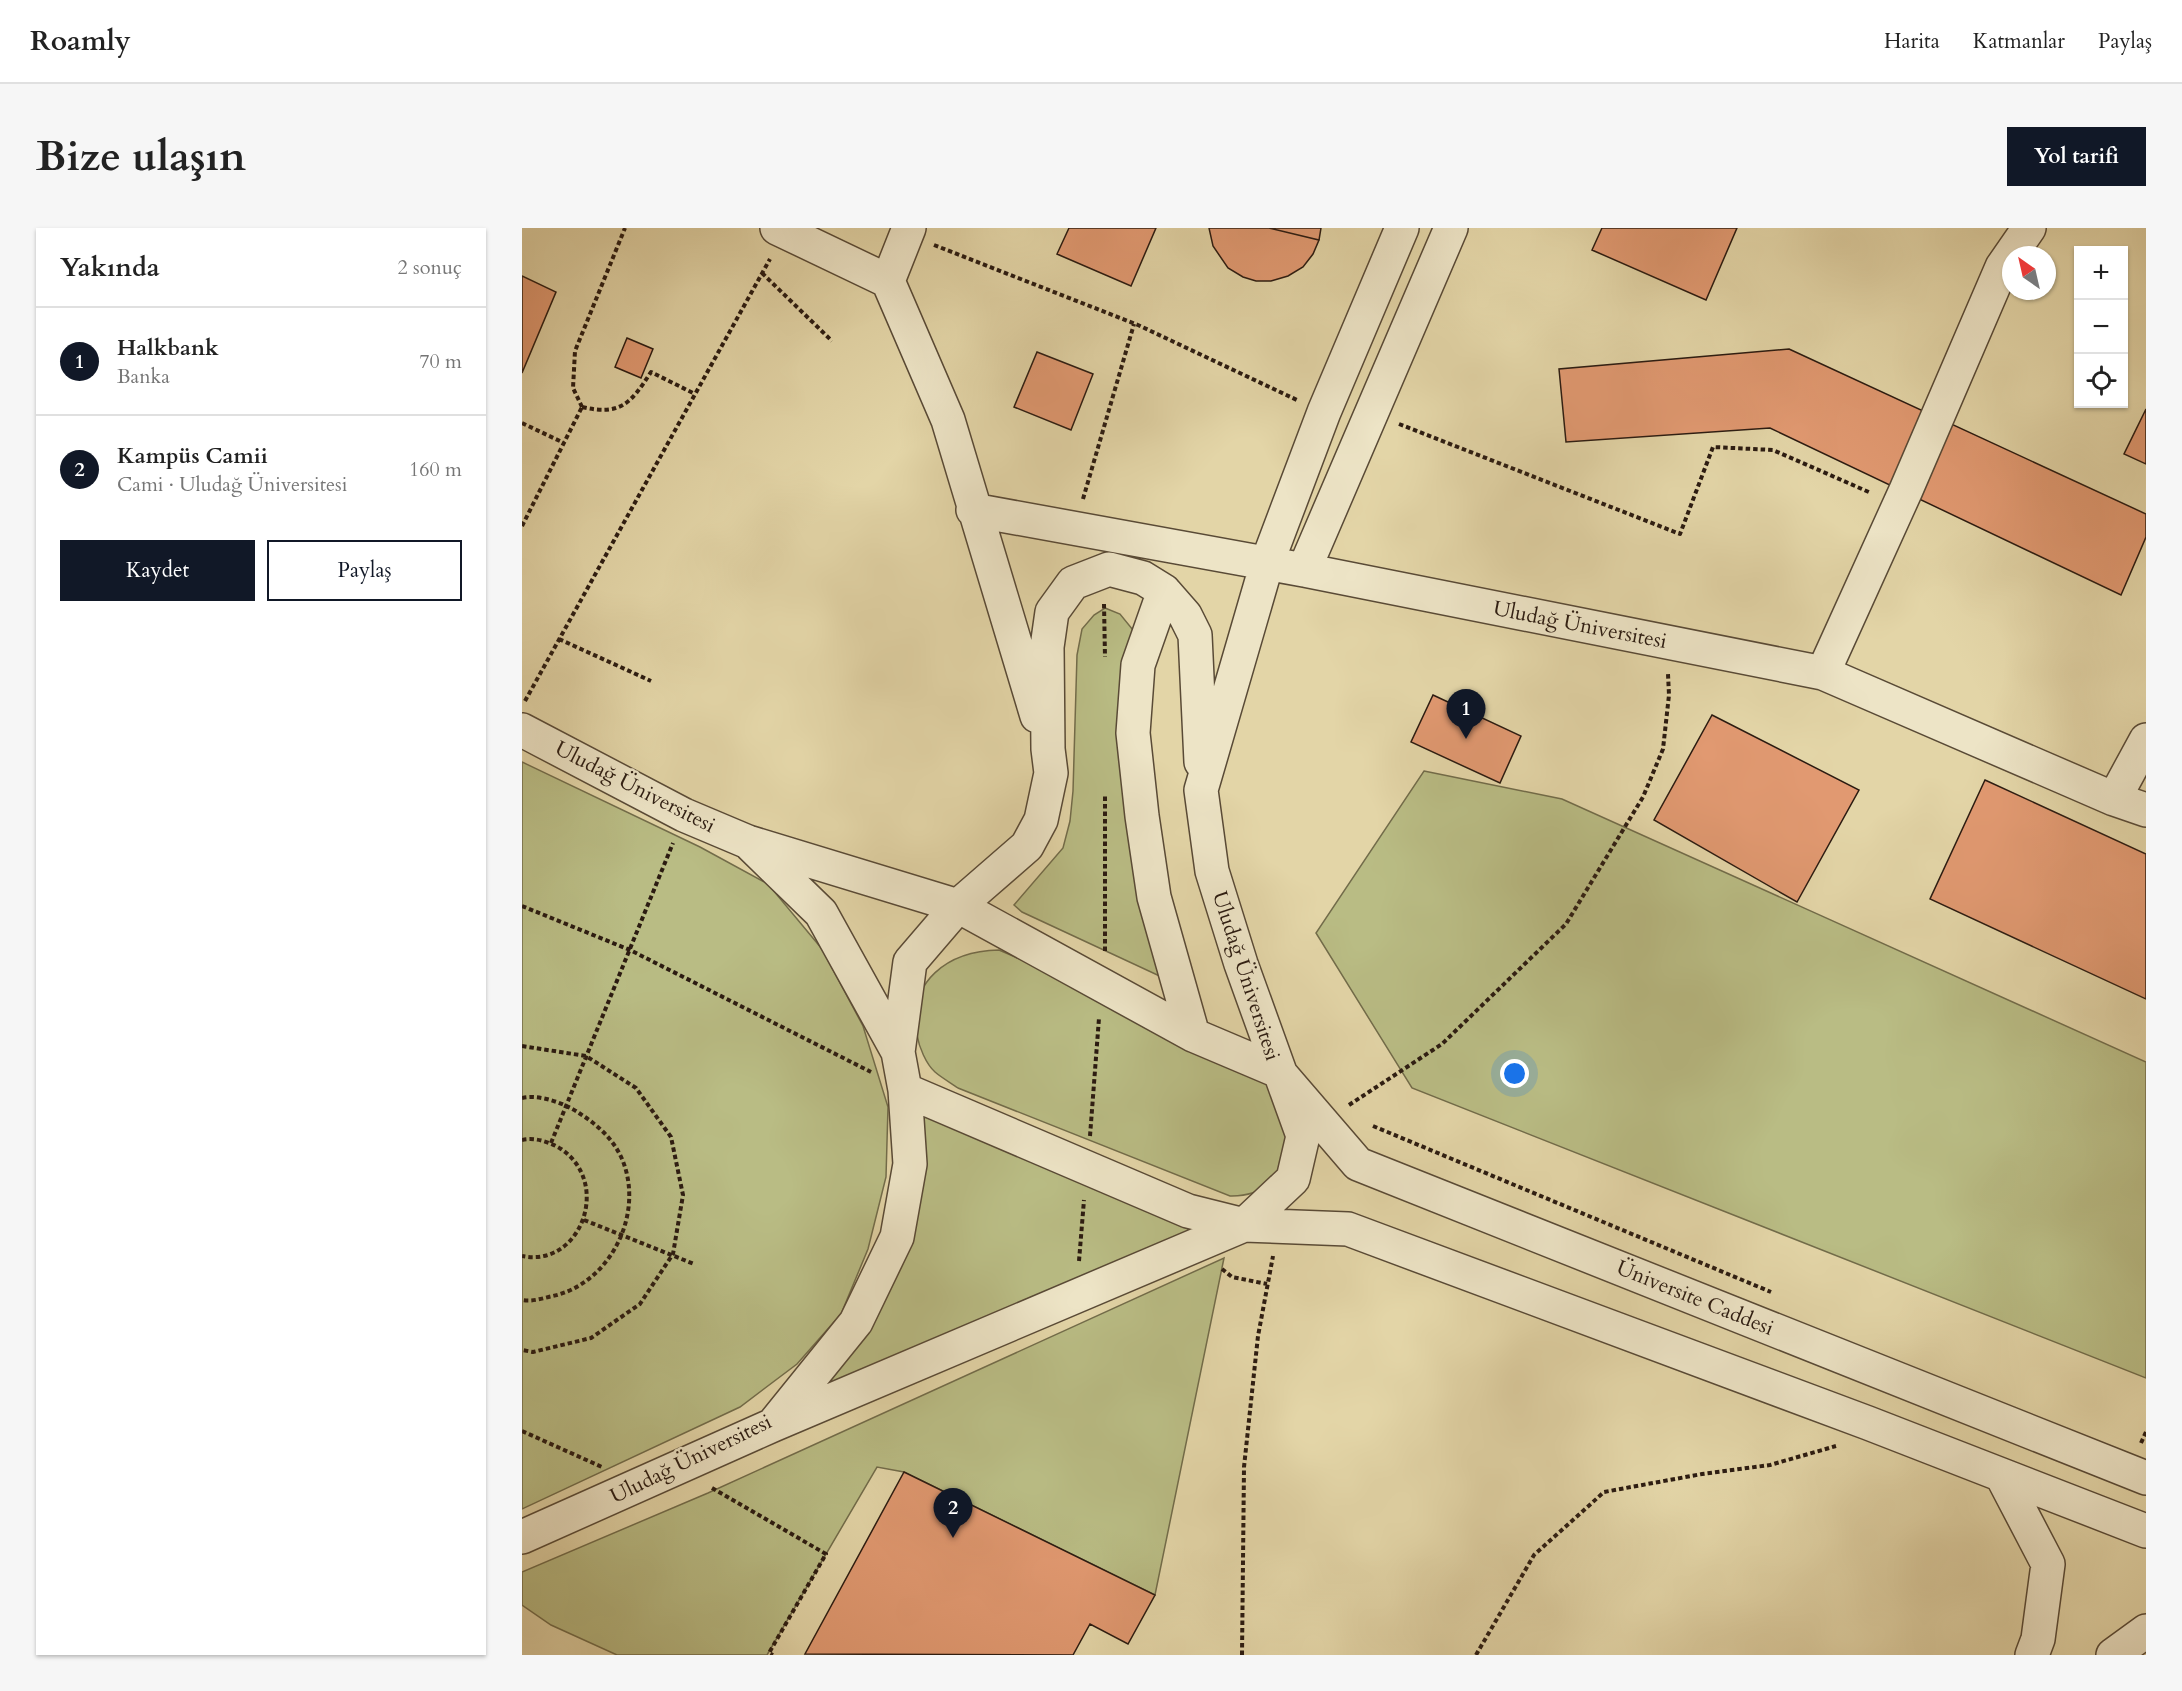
<!DOCTYPE html>
<html lang="tr">
<meta charset="utf-8">
<style>
:root{--surface:#fff;--page:#f6f6f6;--text:#222;--muted:#767676;--line:#e0e0e0;--accent:#111827}
body{margin:0;font-family:Cardo,serif;background:var(--page);color:var(--text)}
.controls{position:absolute;right:18px;top:18px;display:grid;overflow:hidden;border-radius:0px;box-shadow:0 2px 4px #0004}
.controls button{width:54px;height:54px;display:grid;place-items:center;padding:0;border:0;border-bottom:2px solid var(--line);background:var(--surface);color:var(--text);font:30px sans-serif}
.compass{position:absolute;left:1480px;top:18px;width:54px;height:54px;border-radius:50%;background:var(--surface);box-shadow:0 2px 4px #0004;rotate:326deg}
.you{position:absolute;left:993px;top:846px;width:21px;height:21px;margin:-15px;border:4px solid #fff;border-radius:50%;background:#1a73e8;box-shadow:0 0 0 9px #1a73e833}
.badge{display:grid;place-items:center;width:39px;height:39px;border-radius:50%;background:var(--accent);color:#fff;font-size:20px;font-weight:700}
.pin{position:absolute;translate:-50% -50px;filter:drop-shadow(0 2px 3px #0008)}
.pin::after{content:'';position:absolute;top:32px;width:21px;height:18px;background:inherit;clip-path:polygon(0 0,100% 0,50% 100%)}
.list{margin:0;padding:0;list-style:none}
h2{display:flex;justify-content:space-between;align-items:center;height:78px;margin:0;padding:0 24px;font-size:26px}
h2 small{font-size:20px;font-weight:400;color:var(--muted)}
.list li{display:grid;grid-template-columns:39px 1fr auto;gap:18px;align-items:center;box-sizing:border-box;height:108px;padding:0 24px;border-top:2px solid var(--line)}
.list b{display:block;font-size:22px;white-space:nowrap}
.list p{margin:0;font-size:20px;white-space:nowrap;color:var(--muted)}
.list em{font-size:20px;font-style:normal;color:var(--muted)}
.actions{display:flex;gap:12px;padding:18px 24px}
.actions a{flex:1;padding:14px 0;border:2px solid var(--accent);border-radius:0px;text-align:center;font-size:21px;color:var(--accent)}
.actions .main{background:var(--accent);color:#fff}
.icon{flex:none;width:33px;height:33px;fill:none;stroke:currentColor;stroke-width:2;stroke-linecap:round;stroke-linejoin:round}
.map{position:relative;flex:none;width:1624px;height:1427px;overflow:hidden;border-radius:0px}
header{display:flex;align-items:center;gap:36px;box-sizing:border-box;height:84px;padding:0 30px;background:var(--surface);border-bottom:2px solid var(--line)}
header strong{font-size:28px}
nav{display:flex;gap:33px;margin-inline-start:auto;font-size:21px}
.intro{display:flex;align-items:center;justify-content:space-between;box-sizing:border-box;height:144px;padding:0 36px}
h1{margin:0;font-size:42px}
.button{padding:15px 27px;border-radius:0px;background:var(--accent);color:#fff;font-size:21px;font-weight:700}
main{display:flex;gap:36px;padding:0 36px}
aside{flex:1;background:var(--surface);border-radius:0px;box-shadow:0 2px 4px #0004}
.map>svg:first-child{display:block}
.green{fill:#b9bc84;stroke:#726c4a;stroke-width:1.5}
.building{fill:#e19971;stroke:#2b1b11;stroke-width:1.5}
.lines{fill:none;stroke-linecap:round;stroke-linejoin:round}
.minor-casing{stroke:#594a36;stroke-width:36}
.path{stroke:#2b1b11;stroke-width:4;stroke-dasharray:4.5 3;stroke-linecap:butt}
.minor{stroke:#ede4c6;stroke-width:33}
.labels{text-anchor:middle;dominant-baseline:central;stroke-width:5;stroke-linejoin:round;paint-order:stroke}
.street-label{font-size:21px;fill:#2b1b11;stroke:#ede4c6}
</style>
<header>
<strong>Roamly</strong>
<nav><a>Harita</a><a>Katmanlar</a><a>Paylaş</a></nav>
</header>
<div class="intro"><h1>Bize ulaşın</h1><a class="button">Yol tarifi</a></div>
<main>
<aside>
<h2>Yakında<small>2 sonuç</small></h2>
<ul class="list">
<li><span class="badge">1</span><div><b>Halkbank</b><p>Banka</p></div><em>70 m</em></li>
<li><span class="badge">2</span><div><b>Kampüs Camii</b><p>Cami · Uludağ Üniversitesi</p></div><em>160 m</em></li>
</ul>
<div class="actions"><a class="main">Kaydet</a><a>Paylaş</a></div>
</aside>
<div class="map">
<svg width="1624" height="1427" viewBox="0 0 1624 1427">
<rect width="100%" height="100%" fill="#e3d5a7"/>
<filter id="stains"><feTurbulence type="fractalNoise" baseFrequency=".00333" numOctaves="4"/><feColorMatrix values="0 0 0 0 .2 0 0 0 0 .09 0 0 0 0 .02 0 0 0 .5 -.17"/></filter>
<radialGradient id="worn" r=".72"><stop offset=".6" stop-color="#630" stop-opacity="0"/><stop offset="1" stop-color="#630" stop-opacity=".3"/></radialGradient>
<!-- green -->
<path class="green" d="M 583,380 L 598,386 L 611,402 L 644,751 L 500,684 L 492,677 L 541,620 L 548,593 L 551,563 L 555,427 L 560,401 L 572,387 Z
M 0,534 L 178,619 L 246,656 L 300,721 L 341,798 L 366,879 L 364,949 L 346,1021 L 319,1086 L 275,1136 L 218,1179 L 0,1281 Z
M 902,543 L 1040,571 L 1624,834 L 1624,1150 L 890,860 L 794,705 Z
M 477,722 L 756,843 L 781,908 C 761,939 751,969 708,968 L 436,860 C 429,855 420,850 413,844 C 404,836 397,819 395,807 C 385,753 426,723 477,722 Z
M 383,862 L 722,997 L 251,1197 L 375,1009 Z
M 702,1030 L 633,1367 L 382,1244 L 355,1239 L 245,1427 L 95,1427 L 29,1397 L 0,1377 L 0,1344 L 186,1265 Z"/>
<!-- building -->
<path class="building" d="M 547,0 L 634,0 L 609,58 L 535,26 Z
M 687,0 L 747,0 L 797,12 L 791,26 L 781,39 L 766,48 L 749,53 L 734,53 L 721,49 L 706,40 L 691,18 Z
M 747,0 L 799,0 L 797,12 Z
M 1080,0 L 1215,0 L 1184,72 L 1070,22 Z
M 0,48 L 34,64 L 0,145 Z
M 105,110 L 131,121 L 119,150 L 93,139 Z
M 1267,121 L 1624,286 L 1624,309 L 1599,367 L 1248,200 L 1044,214 L 1037,141 Z
M 515,124 L 571,146 L 549,202 L 492,179 Z
M 1624,181 L 1624,236 L 1602,226 Z
M 911,467 L 999,508 L 978,555 L 889,514 Z
M 1190,487 L 1337,562 L 1275,674 L 1132,592 Z
M 1463,552 L 1624,626 L 1624,771 L 1408,671 Z
M 382,1244 L 633,1367 L 606,1416 L 568,1396 L 551,1427 L 283,1426 Z"/>
<g class="lines">
<defs>
<path id="minor" d="M 255,0 L 366,53 L 426,192 L 515,488
M 366,53 L 387,0
M 451,282 L 782,342 L 1301,445 L 1592,571 L 1624,582
M 782,342 L 929,0
M 642,363 L 616,437 L 611,505 L 620,588 L 632,669 L 671,807
M 1301,445 L 1384,262 L 1480,39 L 1507,0
M 0,502 L 162,587 L 226,614 L 436,678 L 671,807 L 756,843 L 836,936 L 1624,1250
M 1592,571 L 1624,512
M 229,617 L 299,685 L 376,824 L 383,862 L 388,936 L 375,1009 L 334,1094 L 254,1193
M 376,824 L 388,734 L 436,678 L 505,618 L 519,592 L 529,545 L 526,521 L 525,419 L 530,384 L 551,355 L 587,341 L 621,350 L 642,363 L 663,387 L 673,407 L 679,534
M 383,862 L 666,983 L 722,997 L 826,1001 L 1346,1195 L 1624,1303
M 1480,1248 L 1526,1336 L 1516,1411 L 1510,1427
M 0,1309 L 251,1197 L 722,997 L 771,951 L 781,908 L 719,736 L 690,643 L 679,562 L 745,335 L 802,184 L 880,0
M 1591,1427 L 1624,1403"/>
</defs>
<!-- minor casing -->
<use href="#minor" class="minor-casing"/>
<!-- path -->
<path class="path" d="M 412,17 L 616,97 L 775,172
M 240,45 L 310,113
M 60,179 L 51,160 L 53,123 L 103,0
M 60,179 C 99,188 109,175 129,144 L 173,166
M 0,195 L 42,215
M 877,196 L 1158,306 L 1191,219 L 1251,222 L 1349,265
M 561,271 L 612,96
M 0,298 L 60,179
M 582,376 L 583,429
M 37,411 L 129,453
M 3,473 L 248,31
M 0,678 L 108,722 L 349,844
M 583,723 L 583,568
M 0,818 L 64,828 L 114,860 L 149,909 L 161,967 L 151,1026 L 118,1076 L 69,1110 L 11,1124 L 0,1122
M 0,870 C 17,866 42,875 57,885 C 74,896 91,910 100,931 C 123,985 89,1055 31,1068 C 21,1070 11,1074 0,1072
M 827,877 L 920,816 L 1044,696 L 1121,569 L 1141,521 L 1147,467 L 1146,446
M 851,898 L 1249,1064
M 568,908 L 577,790
M 0,912 C 13,909 28,914 39,921 C 90,955 59,1040 0,1028
M 29,915 L 151,615
M 62,992 L 172,1036
M 557,1033 L 562,972
M 700,1041 L 710,1049 L 745,1056
M 0,1203 L 80,1239
M 1619,1215 L 1624,1204
M 190,1260 L 304,1326 L 247,1425 L 251,1427
M 720,1427 L 722,1239 L 736,1108 L 751,1028
M 954,1427 L 1012,1327 L 1082,1264 L 1180,1246 L 1248,1237 L 1314,1218"/>
<!-- minor -->
<use href="#minor" class="minor"/>
</g>
<g class="labels">
<!-- street labels -->
<g class="street-label">
<text transform="translate(1058 397) rotate(11)">Uludağ Üniversitesi</text>
<text transform="translate(113 559) rotate(27)">Uludağ Üniversitesi</text>
<text transform="translate(724 748) rotate(72)">Uludağ Üniversitesi</text>
<text transform="translate(1173 1070) rotate(22)">Üniversite Caddesi</text>
<text transform="translate(169 1231) rotate(-26)">Uludağ Üniversitesi</text>
</g>
</g>
<rect width="100%" height="100%" filter="url(#stains)"/>
<rect width="100%" height="100%" fill="url(#worn)"/>
</svg>
<div class="controls">
<button>+</button>
<button>−</button>
<button><svg class="icon" aria-label="locate" viewBox="0 0 24 24"><circle cx="12" cy="12" r="6"/><path d="M12 2v4M12 18v4M2 12h4M18 12h4"/></svg></button>
</div>
<svg class="compass" viewBox="-18 -18 36 36"><path d="M0-13l5 13h-10z" fill="#e53935"/><path d="M0 13l5-13h-10z" fill="#767676"/></svg>
<div class="you"></div>
<div class="pin badge" style="left:944px;top:511px">1</div>
<div class="pin badge" style="left:431px;top:1310px">2</div>
</div>
</main>
